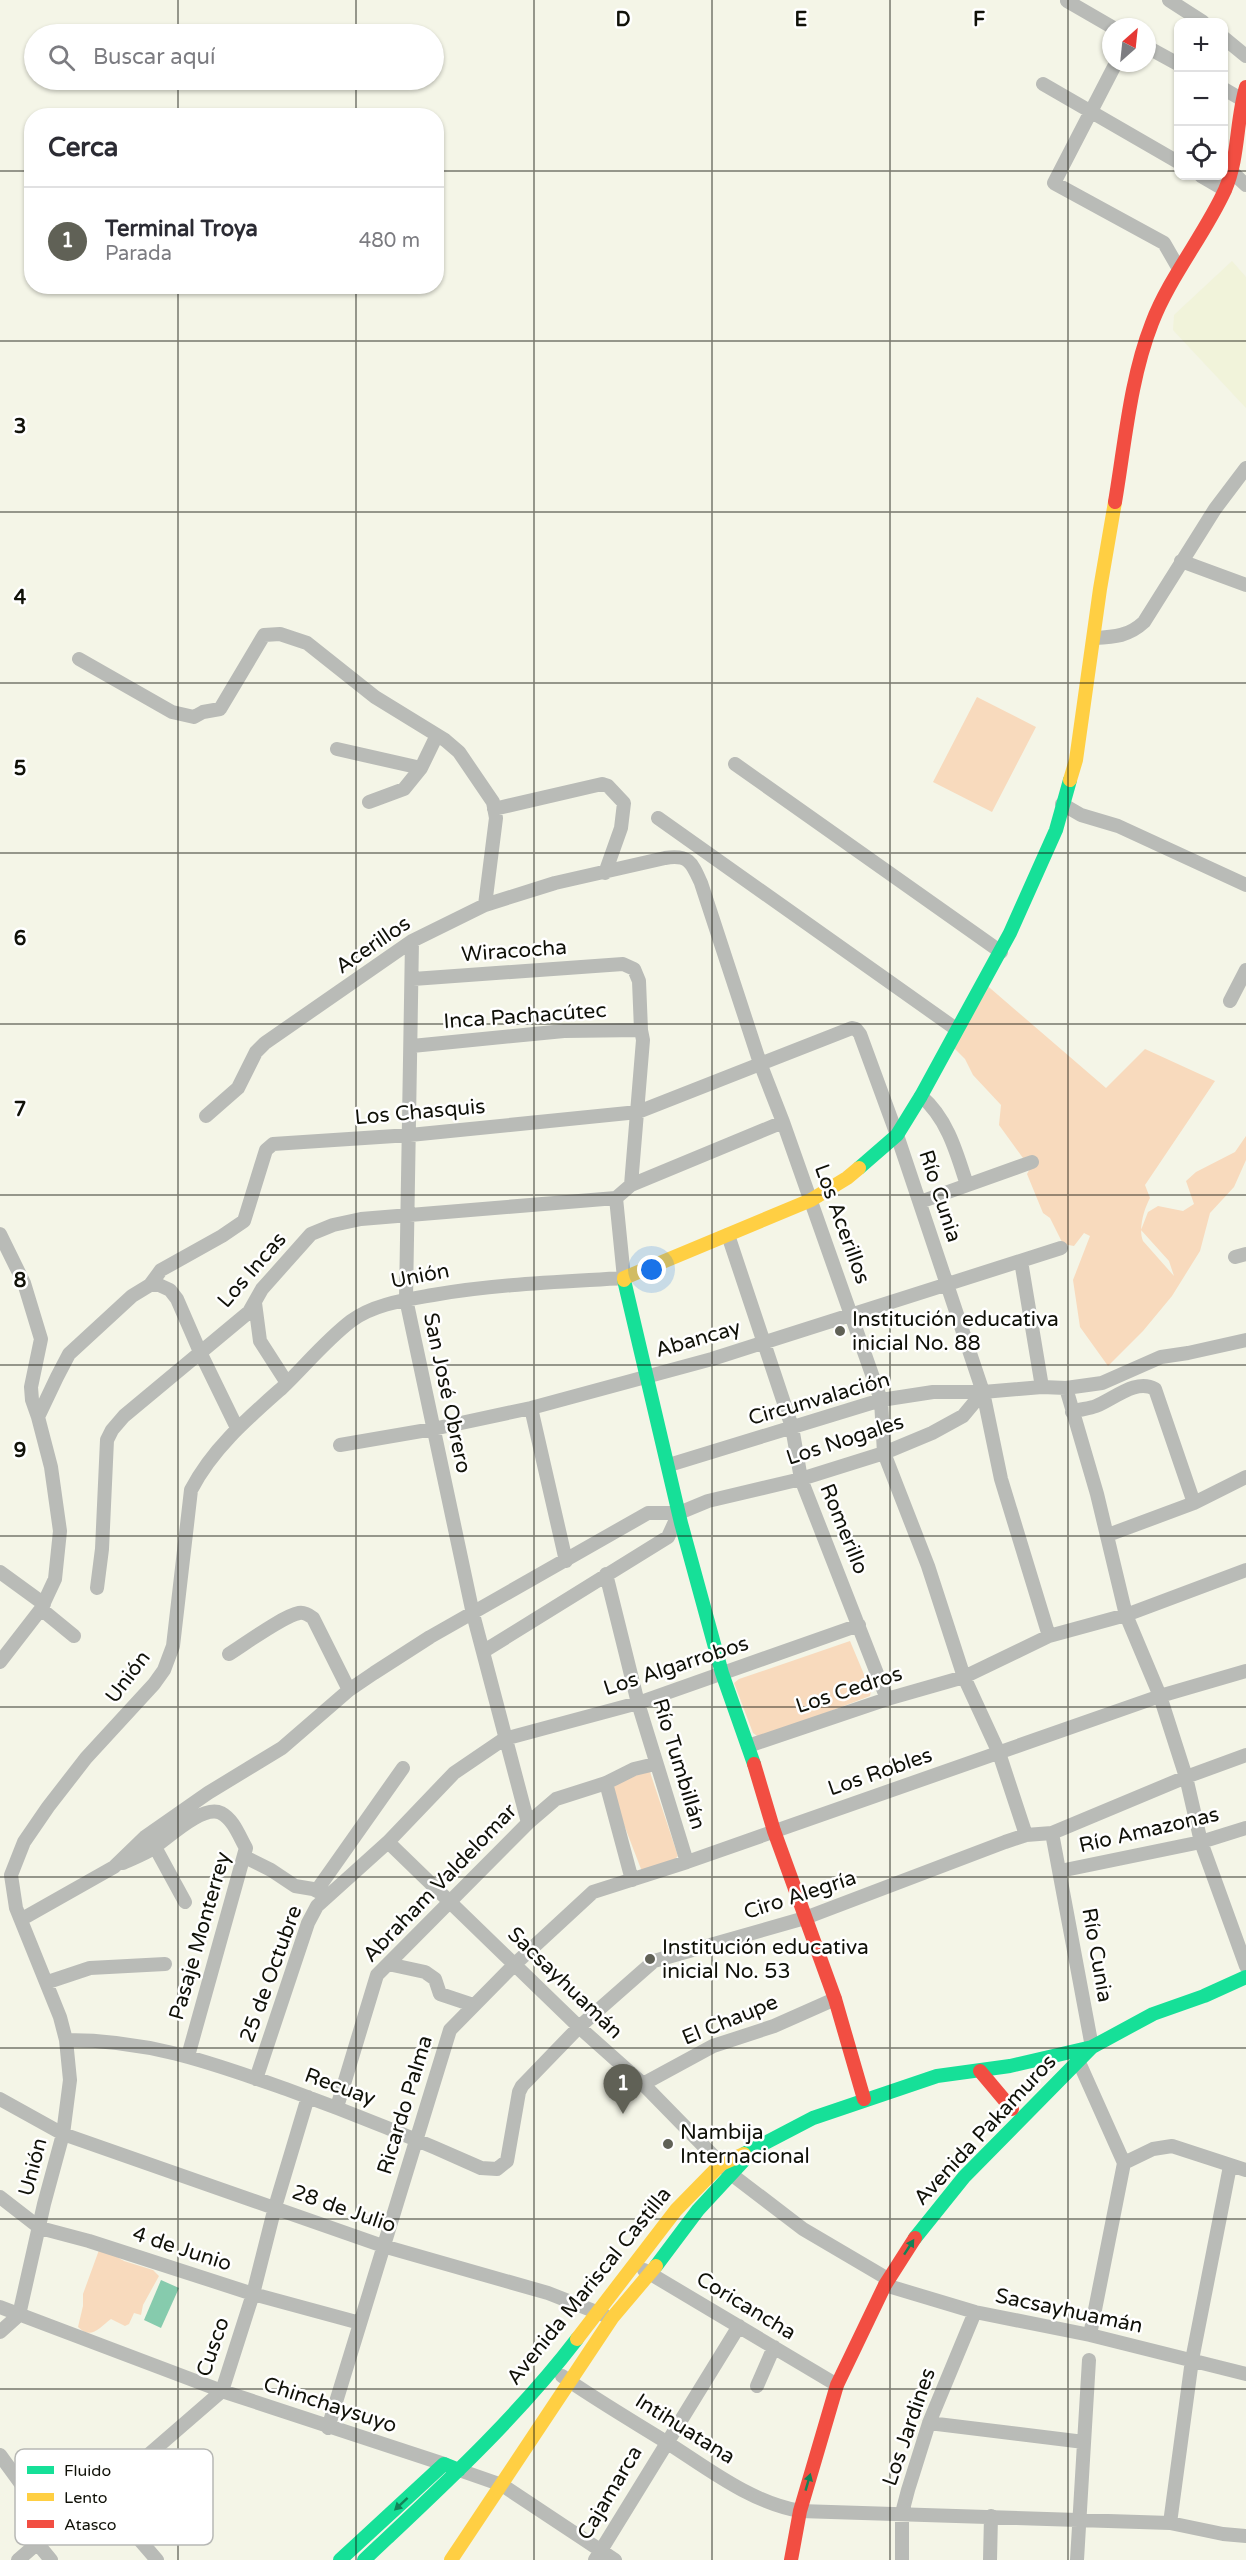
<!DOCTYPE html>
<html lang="es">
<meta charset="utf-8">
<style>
:root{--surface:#fff;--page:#f2f2f3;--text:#2b2b33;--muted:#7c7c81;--line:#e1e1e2;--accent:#606156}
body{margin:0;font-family:"Varela Round",sans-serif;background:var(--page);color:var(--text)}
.controls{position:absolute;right:18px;top:18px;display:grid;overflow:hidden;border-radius:12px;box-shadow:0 2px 4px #0004}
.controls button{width:54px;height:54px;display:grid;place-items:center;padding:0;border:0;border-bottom:2px solid var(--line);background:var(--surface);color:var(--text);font:30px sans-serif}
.compass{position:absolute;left:1102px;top:18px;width:54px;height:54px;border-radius:50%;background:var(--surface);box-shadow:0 2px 4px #0004;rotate:27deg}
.you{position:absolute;left:652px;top:1270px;width:21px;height:21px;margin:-15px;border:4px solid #fff;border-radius:50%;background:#1a73e8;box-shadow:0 0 0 9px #1a73e833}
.badge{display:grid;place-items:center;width:39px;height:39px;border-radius:50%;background:var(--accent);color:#fff;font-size:20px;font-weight:700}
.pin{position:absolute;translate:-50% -50px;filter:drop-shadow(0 2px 3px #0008)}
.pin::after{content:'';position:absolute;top:32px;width:21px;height:18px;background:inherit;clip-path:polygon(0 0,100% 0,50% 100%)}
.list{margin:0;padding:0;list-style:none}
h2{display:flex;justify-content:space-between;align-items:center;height:78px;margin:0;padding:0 24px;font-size:26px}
h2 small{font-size:20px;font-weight:400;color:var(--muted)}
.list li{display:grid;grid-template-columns:39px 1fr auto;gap:18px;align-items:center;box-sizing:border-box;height:108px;padding:0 24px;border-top:2px solid var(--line)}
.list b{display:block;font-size:22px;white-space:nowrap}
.list p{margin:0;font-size:20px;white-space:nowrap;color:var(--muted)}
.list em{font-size:20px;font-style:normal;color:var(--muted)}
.icon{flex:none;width:33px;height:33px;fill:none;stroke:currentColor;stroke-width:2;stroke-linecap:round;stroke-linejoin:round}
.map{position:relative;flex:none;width:1246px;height:2560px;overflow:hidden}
.search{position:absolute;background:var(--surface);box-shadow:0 2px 4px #0004;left:24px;top:24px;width:420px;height:66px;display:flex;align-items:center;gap:15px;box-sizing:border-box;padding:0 21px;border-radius:33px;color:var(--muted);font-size:22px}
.panel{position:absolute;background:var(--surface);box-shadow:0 2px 4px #0004;left:24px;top:108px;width:420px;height:186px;border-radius:24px}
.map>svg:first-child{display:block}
.built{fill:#f1f3da}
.green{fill:#f8dabd}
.water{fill:#86cbad}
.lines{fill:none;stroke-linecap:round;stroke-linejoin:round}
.street{stroke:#b9bbb7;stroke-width:14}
.fast{stroke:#16e098;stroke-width:14}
.slow{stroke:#ffcf43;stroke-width:14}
.jam{stroke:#f24e42;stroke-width:14}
.oneway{fill:#138357}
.grid{fill:none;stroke:#101108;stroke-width:1.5;stroke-opacity:0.55}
.poi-dot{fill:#606156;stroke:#fff;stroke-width:2}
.labels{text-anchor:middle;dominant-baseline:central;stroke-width:5;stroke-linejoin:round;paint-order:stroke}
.street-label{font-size:21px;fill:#101108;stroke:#fff}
.poi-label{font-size:21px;fill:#101108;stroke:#fff;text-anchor:start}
.key{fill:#fff;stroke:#b7b8b5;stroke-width:1.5}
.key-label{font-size:16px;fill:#101108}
.grid-label{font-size:20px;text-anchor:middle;font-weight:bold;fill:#101108;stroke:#fff;stroke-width:5;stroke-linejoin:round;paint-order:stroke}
</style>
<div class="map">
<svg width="1246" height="2560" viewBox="0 0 1246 2560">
<rect width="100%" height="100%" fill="#f4f5e7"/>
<!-- built -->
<path class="built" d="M 1232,261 L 1246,277 L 1246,408 L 1173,330 L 1174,315 Z"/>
<!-- green -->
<path class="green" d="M 977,697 L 1036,727 L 992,812 L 933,782 Z
M 983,982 L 1106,1088 L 1145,1049 L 1215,1081 L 1145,1185 L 1150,1198 C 1144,1209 1138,1229 1143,1241 L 1174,1276 L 1169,1261 L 1141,1230 L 1148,1212 L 1158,1206 L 1183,1211 L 1194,1204 L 1186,1181 L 1196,1172 L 1235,1152 L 1246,1136 L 1246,1160 L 1234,1187 L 1210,1213 L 1200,1251 L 1172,1296 L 1143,1331 L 1108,1366 L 1080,1327 L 1073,1280 L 1090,1236 L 1084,1233 L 1074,1246 L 1063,1244 L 1050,1218 L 1043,1213 L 1027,1174 L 1034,1161 L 1023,1158 L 999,1125 L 1001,1105 L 973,1075 L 965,1059 L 949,1043 Z
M 850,1641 L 871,1691 L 870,1696 L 760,1738 L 753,1733 L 734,1683 L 739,1679 Z
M 641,1771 L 650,1771 L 651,1775 L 678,1856 L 675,1859 L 644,1870 L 641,1869 L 613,1796 L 613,1787 Z
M 99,2250 L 112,2254 L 124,2261 L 153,2270 L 159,2276 L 143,2305 L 141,2315 L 134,2313 L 129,2324 L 125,2326 L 111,2319 C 99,2328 91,2340 78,2327 L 83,2306 L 83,2294 Z"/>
<!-- water -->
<path class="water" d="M 161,2280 L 179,2288 L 161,2328 L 144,2320 Z"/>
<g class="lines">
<!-- street -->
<path class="street" d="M 1169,0 L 1203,22
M 1067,1 L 1112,27
M 1224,38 L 1246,56
M 1147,47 L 1178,64
M 1116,63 L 1054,183 L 1164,243 L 1179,269
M 1043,84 L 1178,162
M 1224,89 L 1241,99
M 1232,172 L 1246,185
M 1201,176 L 1225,190
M 1181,561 L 1246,585
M 1094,638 C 1115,637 1129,636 1144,622 L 1215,509 L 1246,468
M 79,659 L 172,712 L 194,717 L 203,712 L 220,709 L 264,635 L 280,634 L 307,643 L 375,697 L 445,740 L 459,752 L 493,802 L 496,818 L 485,905
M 337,749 L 421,768
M 735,764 L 1001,952
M 369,802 L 404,789 L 421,768 L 437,735
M 1062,804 L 1081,815 L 1118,826 L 1246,885
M 494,809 L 602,784 L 608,786 L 624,803 L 621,828 L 605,873
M 658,818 L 956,1029
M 412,941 L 406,1299 L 473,1614 L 528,1823
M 1230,1001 L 1246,970
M 412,1046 L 564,1031 L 641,1030
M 921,1096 C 948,1119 957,1154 967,1185
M 206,1116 L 238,1088 L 256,1052 L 265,1043 L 412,941 L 485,905 L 555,883 L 665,858 C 689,854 692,863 701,883 L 760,1063 L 783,1122 L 881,1400 L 884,1453 L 928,1566 L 964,1677 L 999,1753 L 1026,1835
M 631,1185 L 783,1122
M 920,1202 L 1032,1162
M 0,1234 L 24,1283 L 41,1339 L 31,1387 L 32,1400 L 38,1417
M 728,1235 L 792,1427 L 801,1479 L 887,1699
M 1235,1257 L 1246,1254
M 1021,1261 L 1042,1387
M 150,1285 L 159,1285 L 170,1290 L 177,1299 L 200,1352 L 237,1428
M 255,1303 L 260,1341 L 287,1383
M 1066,1388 L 1097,1494 L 1126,1615 L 1160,1696 L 1186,1777 L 1201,1842 L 1246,1966
M 531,1408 L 566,1561
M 1072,1412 C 1080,1409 1088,1409 1096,1406 C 1114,1399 1136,1378 1155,1389 L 1194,1503
M 340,1445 L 433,1429 L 531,1408 L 712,1359 L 1061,1248
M 669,1465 L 881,1400 L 933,1392 L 983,1392
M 1108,1535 L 1194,1503 L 1246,1477
M 0,1572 L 44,1604
M 606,1574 L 638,1703 L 687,1862
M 97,1588 L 102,1549 L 107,1440 L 112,1430 L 124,1416 L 249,1312 L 262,1289 L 311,1234 L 333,1225 L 361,1219 L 616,1198
M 41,1609 L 74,1636
M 484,1651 L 668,1537 L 679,1513
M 229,1654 C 245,1644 283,1616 299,1613 C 304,1612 309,1615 313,1618 L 349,1690
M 0,1662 L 41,1609 L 55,1579 L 60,1531 L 51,1467 L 38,1417 L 57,1377 L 69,1354 L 132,1296 L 150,1285 L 161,1270 L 222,1236 L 244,1221 L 266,1150 L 273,1144 L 410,1135 L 638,1112 L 852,1028 L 856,1029 L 860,1034 L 897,1135 L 983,1392 L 1001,1479 L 1049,1636
M 748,1746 L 887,1699 L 964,1677 L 1049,1636 L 1126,1615 L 1246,1570
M 606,1783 L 632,1880
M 1052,1833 L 1092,2047
M 388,1842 L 579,2027 L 643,2084 L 731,2174 L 803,2229 L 888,2279
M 155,1847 L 185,1902
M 245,1857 L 271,1870 L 295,1886 L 313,1889 L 325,1895
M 123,1863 C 133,1858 143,1855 152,1849 C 168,1838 203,1804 221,1813 C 234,1820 239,1836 246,1848 L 188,2056
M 1060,1871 L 1201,1842 L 1246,1828
M 317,1890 L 403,1768
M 22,1919 L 114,1867 L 145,1837 L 208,1793 L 282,1748 L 349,1690 L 374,1673 L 430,1637 L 648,1513 L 679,1513 L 708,1501 L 801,1479 L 884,1453 L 932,1433 L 963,1416 L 983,1392 L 1042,1387 L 1066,1388 L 1102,1383 L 1161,1357 L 1188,1353 L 1246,1340
M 388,1964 L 425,1972 L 435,1979 L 440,1994 L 473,2005
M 48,1982 L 90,1968 L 165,1964
M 66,2040 C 149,2040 209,2062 286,2089 C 352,2113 417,2139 481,2168 L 497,2169 L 507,2161 L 519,2092 L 522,2086 L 579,2027 L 654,1961 L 805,1918 L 1005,1842 L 1026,1835 L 1052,1833 L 1186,1777 L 1246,1755
M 1078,2060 L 1124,2163
M 256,2079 L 308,1923 L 317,1906 L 388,1842 L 454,1773 L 504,1739 L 638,1703 L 859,1625
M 643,2084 L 713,2046 L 774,2026 L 835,1999
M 0,2099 L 63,2134 L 383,2246 L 548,2293 L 604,2315
M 337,2107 L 377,1975 L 528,1823 L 556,1799 L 606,1783 L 634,1769 L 655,1764
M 0,2197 L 40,2228 L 89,2241 L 253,2294 L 360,2323
M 644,2270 L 837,2385
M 885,2285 L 975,2312 L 1090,2335 L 1246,2374
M 0,2307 L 222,2391 L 444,2464
M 19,2315 L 44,2204 L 63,2134 L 70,2080 L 66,2040 L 60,2017 L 16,1908 L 11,1875 L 24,1842 L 48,1807 L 86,1758 L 154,1684 L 164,1670 L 173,1646 L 191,1490 C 212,1449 248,1418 282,1388 C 305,1366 325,1341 351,1321 C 374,1304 405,1300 433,1295 C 496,1284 560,1282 624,1278 L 616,1198 L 631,1185 L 643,1040 L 641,1030 L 639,981 L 634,969 L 623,964 L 413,979
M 0,2332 L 19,2315
M 1090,2335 L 1124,2163 L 1153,2149 L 1172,2146 L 1246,2170
M 562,2376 C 595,2399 629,2419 663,2440 C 706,2467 749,2502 800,2511 L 1170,2523 L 1223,2534 L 1246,2536
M 757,2386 L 774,2347
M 929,2423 L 1084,2442
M 328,2428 L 450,2030 L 515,1964 L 593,1892 L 687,1862 L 1160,1696 L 1246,1671
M 0,2455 L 54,2529
M 459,2470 L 502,2485 L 615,2560
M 100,2494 L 157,2560
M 1170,2523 L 1192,2360 L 1230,2166
M 37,2543 L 51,2560
M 18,2560 L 54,2529 L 132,2469 L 222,2391 L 253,2294 L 275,2207 L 308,2097
M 595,2560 L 739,2326
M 902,2560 L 902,2513 L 908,2490 L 929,2423 L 975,2312
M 990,2560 L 991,2516
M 1077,2560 L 1089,2360"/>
<!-- fast -->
<path class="fast" d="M 859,1168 L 897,1135 L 921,1096 L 1010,933 L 1056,830 L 1070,780
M 624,1280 L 681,1523 L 722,1673 L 754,1764
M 744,2154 L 813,2118 L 937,2076 L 1010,2066 L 1092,2047
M 915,2238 L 964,2177 L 1092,2047 L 1153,2014 L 1204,1996 L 1246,1977
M 656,2266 L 698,2210 L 748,2156
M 340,2560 L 444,2464 L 459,2470
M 364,2560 C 438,2490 515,2420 577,2339"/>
<!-- slow -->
<path class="slow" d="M 1070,780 L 1076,760 L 1100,589 L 1115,502
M 624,1280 L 624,1278 L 811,1200 L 847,1178 L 859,1168
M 577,2339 L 676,2210 L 721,2164 L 744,2154
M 451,2560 L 612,2318 L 656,2266"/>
<!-- jam -->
<path class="jam" d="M 1115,502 C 1125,443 1130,379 1152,323 C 1169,278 1205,234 1225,190 C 1239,158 1236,120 1246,87
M 754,1764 L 774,1831 L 835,1999 L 864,2099
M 980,2071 L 1012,2109
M 791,2560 L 800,2511 L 837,2385 L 885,2285 L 915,2238"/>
</g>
<!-- one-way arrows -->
<defs><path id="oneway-solid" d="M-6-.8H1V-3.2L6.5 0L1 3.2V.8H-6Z" transform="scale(1.5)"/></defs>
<g class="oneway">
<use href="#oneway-solid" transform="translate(909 2247) rotate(-57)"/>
<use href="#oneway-solid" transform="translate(808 2482) rotate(-74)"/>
<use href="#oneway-solid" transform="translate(401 2504) rotate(137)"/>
</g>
<!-- grid -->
<path class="grid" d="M 178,0 L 178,34M 356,0 L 356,34M 534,0 L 534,2560M 712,0 L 712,2560M 890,0 L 890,2560M 1068,0 L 1068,2560M 178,80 L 178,116M 356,80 L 356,116M 0,171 L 32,171M 436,171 L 1178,171M 1224,171 L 1246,171M 178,286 L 178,2560M 356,286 L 356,2560M 0,341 L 1246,341M 0,512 L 1246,512M 0,683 L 1246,683M 0,853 L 1246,853M 0,1024 L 1246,1024M 0,1195 L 1246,1195M 0,1365 L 1246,1365M 0,1536 L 1246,1536M 0,1707 L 1246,1707M 0,1877 L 1246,1877M 0,2048 L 1246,2048M 0,2219 L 1246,2219M 0,2389 L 1246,2389"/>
<!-- markers -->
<g class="poi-dot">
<circle cx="840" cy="1331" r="6"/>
<circle cx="650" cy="1959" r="6"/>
<circle cx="668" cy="2144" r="6"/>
</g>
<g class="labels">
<!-- street labels -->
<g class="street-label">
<text transform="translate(373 945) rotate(-34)">Acerillos</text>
<text transform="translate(514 951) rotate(-4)">Wiracocha</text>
<text transform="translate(525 1016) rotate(-4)">Inca Pachacútec</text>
<text transform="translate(420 1112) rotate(-5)">Los Chasquis</text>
<text transform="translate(940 1196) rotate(72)">Río Cunia</text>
<text transform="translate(842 1224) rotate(70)">Los Acerillos</text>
<text transform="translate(252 1270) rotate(-49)">Los Incas</text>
<text transform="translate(420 1276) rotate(-11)">Unión</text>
<text transform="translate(698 1339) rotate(-16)">Abancay</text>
<text transform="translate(447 1393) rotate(78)">San José Obrero</text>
<text transform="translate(819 1399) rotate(-16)">Circunvalación</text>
<text transform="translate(845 1440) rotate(-18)">Los Nogales</text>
<text transform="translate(844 1529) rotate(68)">Romerillo</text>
<text transform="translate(676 1666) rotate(-18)">Los Algarrobos</text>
<text transform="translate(128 1677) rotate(-53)">Unión</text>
<text transform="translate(849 1690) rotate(-18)">Los Cedros</text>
<text transform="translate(679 1764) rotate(73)">Río Tumbillán</text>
<text transform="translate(880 1772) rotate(-19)">Los Robles</text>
<text transform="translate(1149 1830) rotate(-13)">Río Amazonas</text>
<text transform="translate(440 1883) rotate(-46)">Abraham Valdelomar</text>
<text transform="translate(800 1895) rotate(-18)">Ciro Alegría</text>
<text transform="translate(200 1936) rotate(-74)">Pasaje Monterrey</text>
<text transform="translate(1097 1955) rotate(80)">Río Cunia</text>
<text transform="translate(271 1974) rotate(-70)">25 de Octubre</text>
<text transform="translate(565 1983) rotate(44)">Sacsayhuamán</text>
<text transform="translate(730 2020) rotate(-22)">El Chaupe</text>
<text transform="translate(340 2087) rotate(20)">Recuay</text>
<text transform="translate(405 2105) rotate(-73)">Ricardo Palma</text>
<text transform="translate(985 2130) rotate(-47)">Avenida Pakamuros</text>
<text transform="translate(33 2167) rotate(-75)">Unión</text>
<text transform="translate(344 2209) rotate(19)">28 de Julio</text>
<text transform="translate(182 2249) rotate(18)">4 de Junio</text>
<text transform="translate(589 2286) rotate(-51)">Avenida Mariscal Castilla</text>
<text transform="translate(746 2306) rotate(31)">Coricancha</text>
<text transform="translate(1069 2311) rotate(12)">Sacsayhuamán</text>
<text transform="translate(213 2347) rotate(-71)">Cusco</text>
<text transform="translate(330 2405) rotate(18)">Chinchaysuyo</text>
<text transform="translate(909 2427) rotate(-71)">Los Jardines</text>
<text transform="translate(685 2429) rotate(32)">Intihuatana</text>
<text transform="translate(610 2493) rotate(-59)">Cajamarca</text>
</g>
<!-- poi labels -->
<g class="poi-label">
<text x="852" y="1319">Institución educativa<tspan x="852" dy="24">inicial No. 88</tspan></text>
<text x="662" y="1947">Institución educativa<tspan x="662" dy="24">inicial No. 53</tspan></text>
<text x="680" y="2132">Nambija<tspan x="680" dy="24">Internacional</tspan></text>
</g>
</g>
<!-- legend -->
<rect x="15" y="2449" width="198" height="96" rx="9" class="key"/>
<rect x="27" y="2466" width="27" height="8" fill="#16e098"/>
<rect x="27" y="2493" width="27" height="8" fill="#ffcf43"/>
<rect x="27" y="2520" width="27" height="8" fill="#f24e42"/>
<g class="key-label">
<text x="64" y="2476">Fluido</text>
<text x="64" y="2503">Lento</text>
<text x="64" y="2530">Atasco</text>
</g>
<g class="grid-label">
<text x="623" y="26">D</text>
<text x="801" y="26">E</text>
<text x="979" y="26">F</text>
<text x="20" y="433">3</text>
<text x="20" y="604">4</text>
<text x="20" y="775">5</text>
<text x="20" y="945">6</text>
<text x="20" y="1116">7</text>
<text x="20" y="1287">8</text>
<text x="20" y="1457">9</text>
</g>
</svg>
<div class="controls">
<button>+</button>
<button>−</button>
<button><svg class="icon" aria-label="locate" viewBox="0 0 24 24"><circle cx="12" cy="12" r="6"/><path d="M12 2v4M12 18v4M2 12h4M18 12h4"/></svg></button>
</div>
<svg class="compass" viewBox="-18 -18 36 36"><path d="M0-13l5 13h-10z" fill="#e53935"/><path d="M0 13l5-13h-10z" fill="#7c7c81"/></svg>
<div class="you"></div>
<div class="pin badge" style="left:623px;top:2114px">1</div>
<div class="search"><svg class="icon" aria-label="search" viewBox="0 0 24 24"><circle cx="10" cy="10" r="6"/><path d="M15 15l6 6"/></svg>Buscar aquí</div>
<section class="panel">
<h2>Cerca<small></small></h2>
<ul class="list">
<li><span class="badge">1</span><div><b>Terminal Troya</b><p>Parada</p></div><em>480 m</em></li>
</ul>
</section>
</div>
